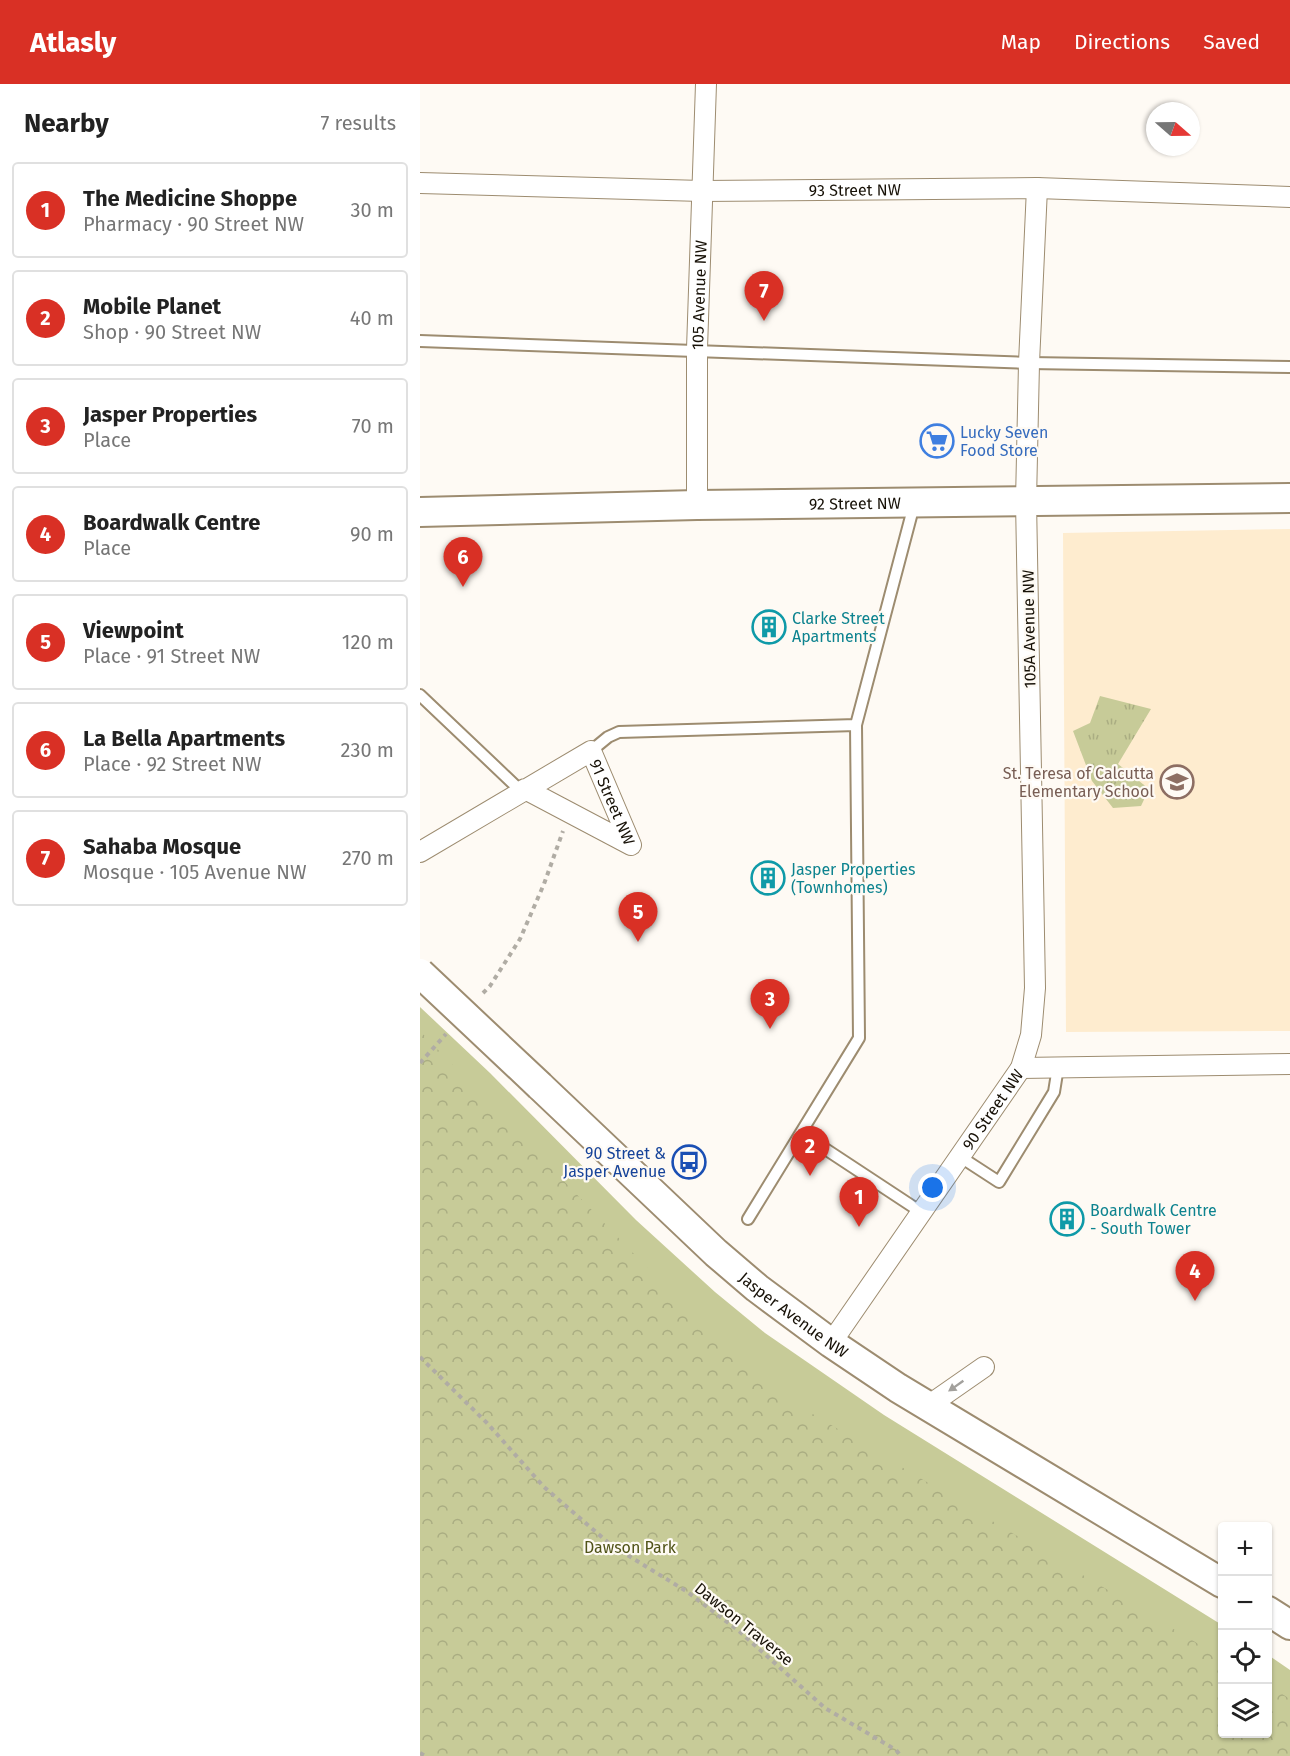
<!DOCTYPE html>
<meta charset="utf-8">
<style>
:root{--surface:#fff;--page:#f2f2f2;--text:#222;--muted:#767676;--line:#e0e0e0;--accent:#d93025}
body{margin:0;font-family:"Fira Sans",sans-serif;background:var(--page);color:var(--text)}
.controls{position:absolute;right:18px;bottom:18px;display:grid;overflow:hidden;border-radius:6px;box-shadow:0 2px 4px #0004}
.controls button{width:54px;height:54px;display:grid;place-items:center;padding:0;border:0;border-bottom:2px solid var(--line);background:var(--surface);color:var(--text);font:30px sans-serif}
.compass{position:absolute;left:726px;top:18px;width:54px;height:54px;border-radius:50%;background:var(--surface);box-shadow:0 2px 4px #0004;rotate:110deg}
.you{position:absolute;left:513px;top:1104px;width:21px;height:21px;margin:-15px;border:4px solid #fff;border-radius:50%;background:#1a73e8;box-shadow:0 0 0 9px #1a73e833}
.badge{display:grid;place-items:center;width:39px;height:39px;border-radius:50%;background:var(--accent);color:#fff;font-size:20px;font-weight:700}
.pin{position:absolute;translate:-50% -50px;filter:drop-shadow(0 2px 3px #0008)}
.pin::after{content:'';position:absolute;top:32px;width:21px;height:18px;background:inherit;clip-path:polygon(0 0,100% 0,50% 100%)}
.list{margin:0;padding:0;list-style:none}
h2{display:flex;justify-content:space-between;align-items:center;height:78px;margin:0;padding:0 24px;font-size:26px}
h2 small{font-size:20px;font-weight:400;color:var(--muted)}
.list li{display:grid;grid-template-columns:39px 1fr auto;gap:18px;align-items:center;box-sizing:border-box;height:96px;margin:0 12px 12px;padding:0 12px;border:2px solid var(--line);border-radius:6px}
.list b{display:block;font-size:22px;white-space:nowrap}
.list p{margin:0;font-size:20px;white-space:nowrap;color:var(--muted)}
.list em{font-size:20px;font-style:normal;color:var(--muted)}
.icon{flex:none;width:33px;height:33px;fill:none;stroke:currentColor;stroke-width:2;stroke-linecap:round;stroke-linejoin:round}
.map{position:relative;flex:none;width:870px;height:1672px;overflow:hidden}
header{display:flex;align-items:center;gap:36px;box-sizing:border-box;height:84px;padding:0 30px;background:var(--accent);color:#fff}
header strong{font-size:28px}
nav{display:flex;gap:33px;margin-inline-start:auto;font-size:21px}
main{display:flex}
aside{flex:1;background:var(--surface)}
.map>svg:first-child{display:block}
.built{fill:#feeccf}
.grass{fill:#c7cb98}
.forest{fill:url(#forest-crowns)}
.park{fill:url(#park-tufts)}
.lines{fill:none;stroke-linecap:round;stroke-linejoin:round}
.lane-casing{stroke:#9d8c70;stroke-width:14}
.street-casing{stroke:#9d8c70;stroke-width:22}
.secondary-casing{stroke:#9d8c70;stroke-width:32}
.path{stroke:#b0aca4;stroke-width:4;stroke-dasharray:4.5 4.5;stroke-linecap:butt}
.lane{stroke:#fff;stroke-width:10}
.street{stroke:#fff;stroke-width:20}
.secondary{stroke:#fff;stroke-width:28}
.secondary-bridge-casing{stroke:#9d8c70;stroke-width:32;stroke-linecap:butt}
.secondary-bridge{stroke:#fff;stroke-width:28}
.oneway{fill:#a2a09c}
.labels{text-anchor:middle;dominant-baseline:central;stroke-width:4.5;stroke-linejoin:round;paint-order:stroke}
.street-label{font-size:16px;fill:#171107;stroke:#fefaf4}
.shop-label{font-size:16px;fill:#366cbe;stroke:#fefaf4;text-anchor:start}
.culture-label{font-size:16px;fill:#0d838f;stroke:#fefaf4;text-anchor:start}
.education-label{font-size:16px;fill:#785e54;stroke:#fefaf4;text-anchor:end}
.transit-label{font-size:16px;fill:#164399;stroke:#fefaf4;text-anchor:end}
.park-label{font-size:16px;fill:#505318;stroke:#fefaf4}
</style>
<header>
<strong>Atlasly</strong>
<nav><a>Map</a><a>Directions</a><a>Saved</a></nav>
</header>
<main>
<aside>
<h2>Nearby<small>7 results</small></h2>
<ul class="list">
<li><span class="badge">1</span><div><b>The Medicine Shoppe</b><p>Pharmacy · 90 Street NW</p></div><em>30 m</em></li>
<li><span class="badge">2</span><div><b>Mobile Planet</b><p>Shop · 90 Street NW</p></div><em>40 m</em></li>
<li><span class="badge">3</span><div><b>Jasper Properties</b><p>Place</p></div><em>70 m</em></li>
<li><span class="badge">4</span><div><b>Boardwalk Centre</b><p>Place</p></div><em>90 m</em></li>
<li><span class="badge">5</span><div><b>Viewpoint</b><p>Place · 91 Street NW</p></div><em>120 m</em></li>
<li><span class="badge">6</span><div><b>La Bella Apartments</b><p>Place · 92 Street NW</p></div><em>230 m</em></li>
<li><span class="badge">7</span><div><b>Sahaba Mosque</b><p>Mosque · 105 Avenue NW</p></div><em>270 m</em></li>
</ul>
</aside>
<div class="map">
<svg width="870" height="1672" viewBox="0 0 870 1672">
<defs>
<pattern id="forest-crowns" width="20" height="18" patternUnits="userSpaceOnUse" patternTransform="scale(1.5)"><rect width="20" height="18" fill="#c7cb98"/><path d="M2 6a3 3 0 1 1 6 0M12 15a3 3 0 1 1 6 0" fill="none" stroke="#aaad82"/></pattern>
<pattern id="park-tufts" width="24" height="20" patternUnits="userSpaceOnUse" patternTransform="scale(1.5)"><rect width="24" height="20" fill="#c7cb98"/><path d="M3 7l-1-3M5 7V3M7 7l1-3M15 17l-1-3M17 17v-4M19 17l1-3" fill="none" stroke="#aaad82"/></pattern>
</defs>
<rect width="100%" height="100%" fill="#fefaf4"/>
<!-- built -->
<path class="built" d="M 870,445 L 870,947 L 646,948 L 643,449 Z"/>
<!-- grass -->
<path class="grass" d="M 0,923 L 70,989 L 216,1136 L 295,1208 L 345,1249 L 464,1331 L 802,1541 L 802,1622 L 331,1327 L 0,1015 Z
M 848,1571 L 870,1586 L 870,1664 L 848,1650 Z"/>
<!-- forest -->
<path class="forest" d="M 0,947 L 334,1295 L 802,1574 L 802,1650 L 848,1650 L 848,1601 L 870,1615 L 870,1672 L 0,1672 Z"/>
<!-- park -->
<path class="park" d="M 680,612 L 731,625 L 698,680 L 729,705 L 721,722 L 693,724 L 672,697 L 653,647 L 670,639 Z"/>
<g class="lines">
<defs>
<path id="lane" d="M 0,257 L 609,279 L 870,283
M 0,611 L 101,707
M 171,667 L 188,653 L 199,648 L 436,641
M 381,1049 L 501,1128
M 539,1072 L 579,1098 L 634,1008 L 638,983
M 328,1135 L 439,954 L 436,641 L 494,421"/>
<g id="street">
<path id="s1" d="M 0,99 L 282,107 L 617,104 L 870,113"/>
<path id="s2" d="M 277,421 L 277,265 L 286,0"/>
<path id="s3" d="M 0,768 L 171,667 L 211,761 L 105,705"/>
<path d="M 601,984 L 870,980"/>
<path id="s4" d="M 411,1259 L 601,984 L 611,951 L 615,904 L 606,417 L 609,279 L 617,104"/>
<path d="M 508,1322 L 564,1283"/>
</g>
<g id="secondary">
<path id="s5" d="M 0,428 L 277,421 L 870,414"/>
<path id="s6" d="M 120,1002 L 296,1169 L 337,1204 L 411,1259 L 478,1304 L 802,1499"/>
<path d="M 848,1527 L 870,1541"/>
</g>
</defs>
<!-- lane casing -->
<use href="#lane" class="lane-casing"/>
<!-- street casing -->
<use href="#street" class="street-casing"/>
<!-- secondary casing -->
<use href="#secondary" class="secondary-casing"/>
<!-- path -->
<path class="path" d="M 63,909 L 70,902 L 100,855 L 124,800 L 143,747
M 0,979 L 26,950
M 0,1273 L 67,1339 L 124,1403 L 191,1461 L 266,1507 L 319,1547 L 405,1624 L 476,1666 L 481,1672
M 0,1669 L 5,1672"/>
<!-- lane -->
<use href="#lane" class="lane"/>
<!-- street -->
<use href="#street" class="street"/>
<!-- secondary -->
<use href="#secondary" class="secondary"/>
<defs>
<path id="secondary-bridge" d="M 0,889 L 120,1002"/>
</defs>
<!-- secondary-bridge casing -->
<use href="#secondary-bridge" class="secondary-bridge-casing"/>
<!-- secondary-bridge -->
<use href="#secondary-bridge" class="secondary-bridge"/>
</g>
<!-- one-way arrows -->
<defs><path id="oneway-solid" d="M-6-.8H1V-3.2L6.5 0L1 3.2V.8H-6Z" transform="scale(1.5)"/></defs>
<use class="oneway" href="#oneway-solid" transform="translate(536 1302) rotate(145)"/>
<!-- icons -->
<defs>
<symbol id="supermarket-ring" viewBox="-11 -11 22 22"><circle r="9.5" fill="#fefaf4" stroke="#3f7fe0" stroke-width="1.5"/><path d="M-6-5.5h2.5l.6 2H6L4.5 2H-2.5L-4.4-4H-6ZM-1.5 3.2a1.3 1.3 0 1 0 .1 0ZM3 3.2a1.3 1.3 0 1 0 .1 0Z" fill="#3f7fe0"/></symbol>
<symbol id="building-ring" viewBox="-11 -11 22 22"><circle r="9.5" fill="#fefaf4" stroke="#0f9aa8" stroke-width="1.5"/><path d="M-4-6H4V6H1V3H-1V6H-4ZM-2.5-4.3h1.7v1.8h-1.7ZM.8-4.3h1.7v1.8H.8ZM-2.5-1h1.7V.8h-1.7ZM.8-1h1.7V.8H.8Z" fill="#0f9aa8"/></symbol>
<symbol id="school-ring" viewBox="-11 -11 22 22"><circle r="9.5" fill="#fefaf4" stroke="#8d6e63" stroke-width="1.5"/><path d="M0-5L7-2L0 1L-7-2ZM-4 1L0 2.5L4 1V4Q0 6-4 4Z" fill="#8d6e63"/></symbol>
<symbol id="bus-ring" viewBox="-11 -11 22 22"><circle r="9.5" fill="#fefaf4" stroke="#1a4fb4" stroke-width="1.5"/><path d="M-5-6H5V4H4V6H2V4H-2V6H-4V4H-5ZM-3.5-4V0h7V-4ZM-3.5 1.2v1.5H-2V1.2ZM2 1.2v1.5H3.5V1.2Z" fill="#1a4fb4"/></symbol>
</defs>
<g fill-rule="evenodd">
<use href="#supermarket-ring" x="498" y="338" width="38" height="38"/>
<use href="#building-ring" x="330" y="524" width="38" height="38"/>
<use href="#school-ring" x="738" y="679" width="38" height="38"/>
<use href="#building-ring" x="329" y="775" width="38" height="38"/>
<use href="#bus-ring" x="250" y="1059" width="38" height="38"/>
<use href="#building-ring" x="628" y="1116" width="38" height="38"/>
</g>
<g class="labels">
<!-- street labels -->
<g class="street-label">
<text stroke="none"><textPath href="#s1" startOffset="435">93 Street NW</textPath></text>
<text stroke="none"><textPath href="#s2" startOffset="210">105 Avenue NW</textPath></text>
<text stroke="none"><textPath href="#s5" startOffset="435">92 Street NW</textPath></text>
<text transform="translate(609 545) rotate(-91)">105A Avenue NW</text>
<text stroke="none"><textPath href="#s3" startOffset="254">91 Street NW</textPath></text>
<text stroke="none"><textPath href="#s4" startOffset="284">90 Street NW</textPath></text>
<text stroke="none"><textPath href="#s6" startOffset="342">Jasper Avenue NW</textPath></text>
<text transform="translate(324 1540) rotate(39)">Dawson Traverse</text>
</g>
<!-- shop labels -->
<g class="shop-label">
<text x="540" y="348">Lucky Seven<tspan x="540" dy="18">Food Store</tspan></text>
</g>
<!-- culture labels -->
<g class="culture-label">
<text x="372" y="534">Clarke Street<tspan x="372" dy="18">Apartments</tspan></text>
<text x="371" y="785">Jasper Properties<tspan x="371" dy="18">(Townhomes)</tspan></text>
<text x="670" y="1126">Boardwalk Centre<tspan x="670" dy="18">- South Tower</tspan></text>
</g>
<!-- education labels -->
<g class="education-label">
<text x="734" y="689">St. Teresa of Calcutta<tspan x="734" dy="18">Elementary School</tspan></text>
</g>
<!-- transit labels -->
<g class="transit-label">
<text x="246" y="1069">90 Street &amp;<tspan x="246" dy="18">Jasper Avenue</tspan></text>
</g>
<!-- park labels -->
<g class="park-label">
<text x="210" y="1463">Dawson Park</text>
</g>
</g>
</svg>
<div class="controls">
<button>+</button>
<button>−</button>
<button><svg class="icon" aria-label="locate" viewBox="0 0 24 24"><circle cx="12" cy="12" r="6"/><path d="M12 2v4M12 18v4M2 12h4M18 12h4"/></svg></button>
<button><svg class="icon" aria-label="layers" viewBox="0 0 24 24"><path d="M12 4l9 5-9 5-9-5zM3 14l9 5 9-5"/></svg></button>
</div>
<svg class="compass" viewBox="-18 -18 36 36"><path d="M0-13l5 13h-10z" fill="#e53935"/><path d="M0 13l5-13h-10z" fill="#767676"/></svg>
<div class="you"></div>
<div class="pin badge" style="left:439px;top:1143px">1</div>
<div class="pin badge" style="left:390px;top:1092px">2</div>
<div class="pin badge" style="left:350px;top:945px">3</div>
<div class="pin badge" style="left:775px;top:1217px">4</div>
<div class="pin badge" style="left:218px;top:858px">5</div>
<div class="pin badge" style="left:43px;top:503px">6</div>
<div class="pin badge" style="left:344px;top:237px">7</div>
</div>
</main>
